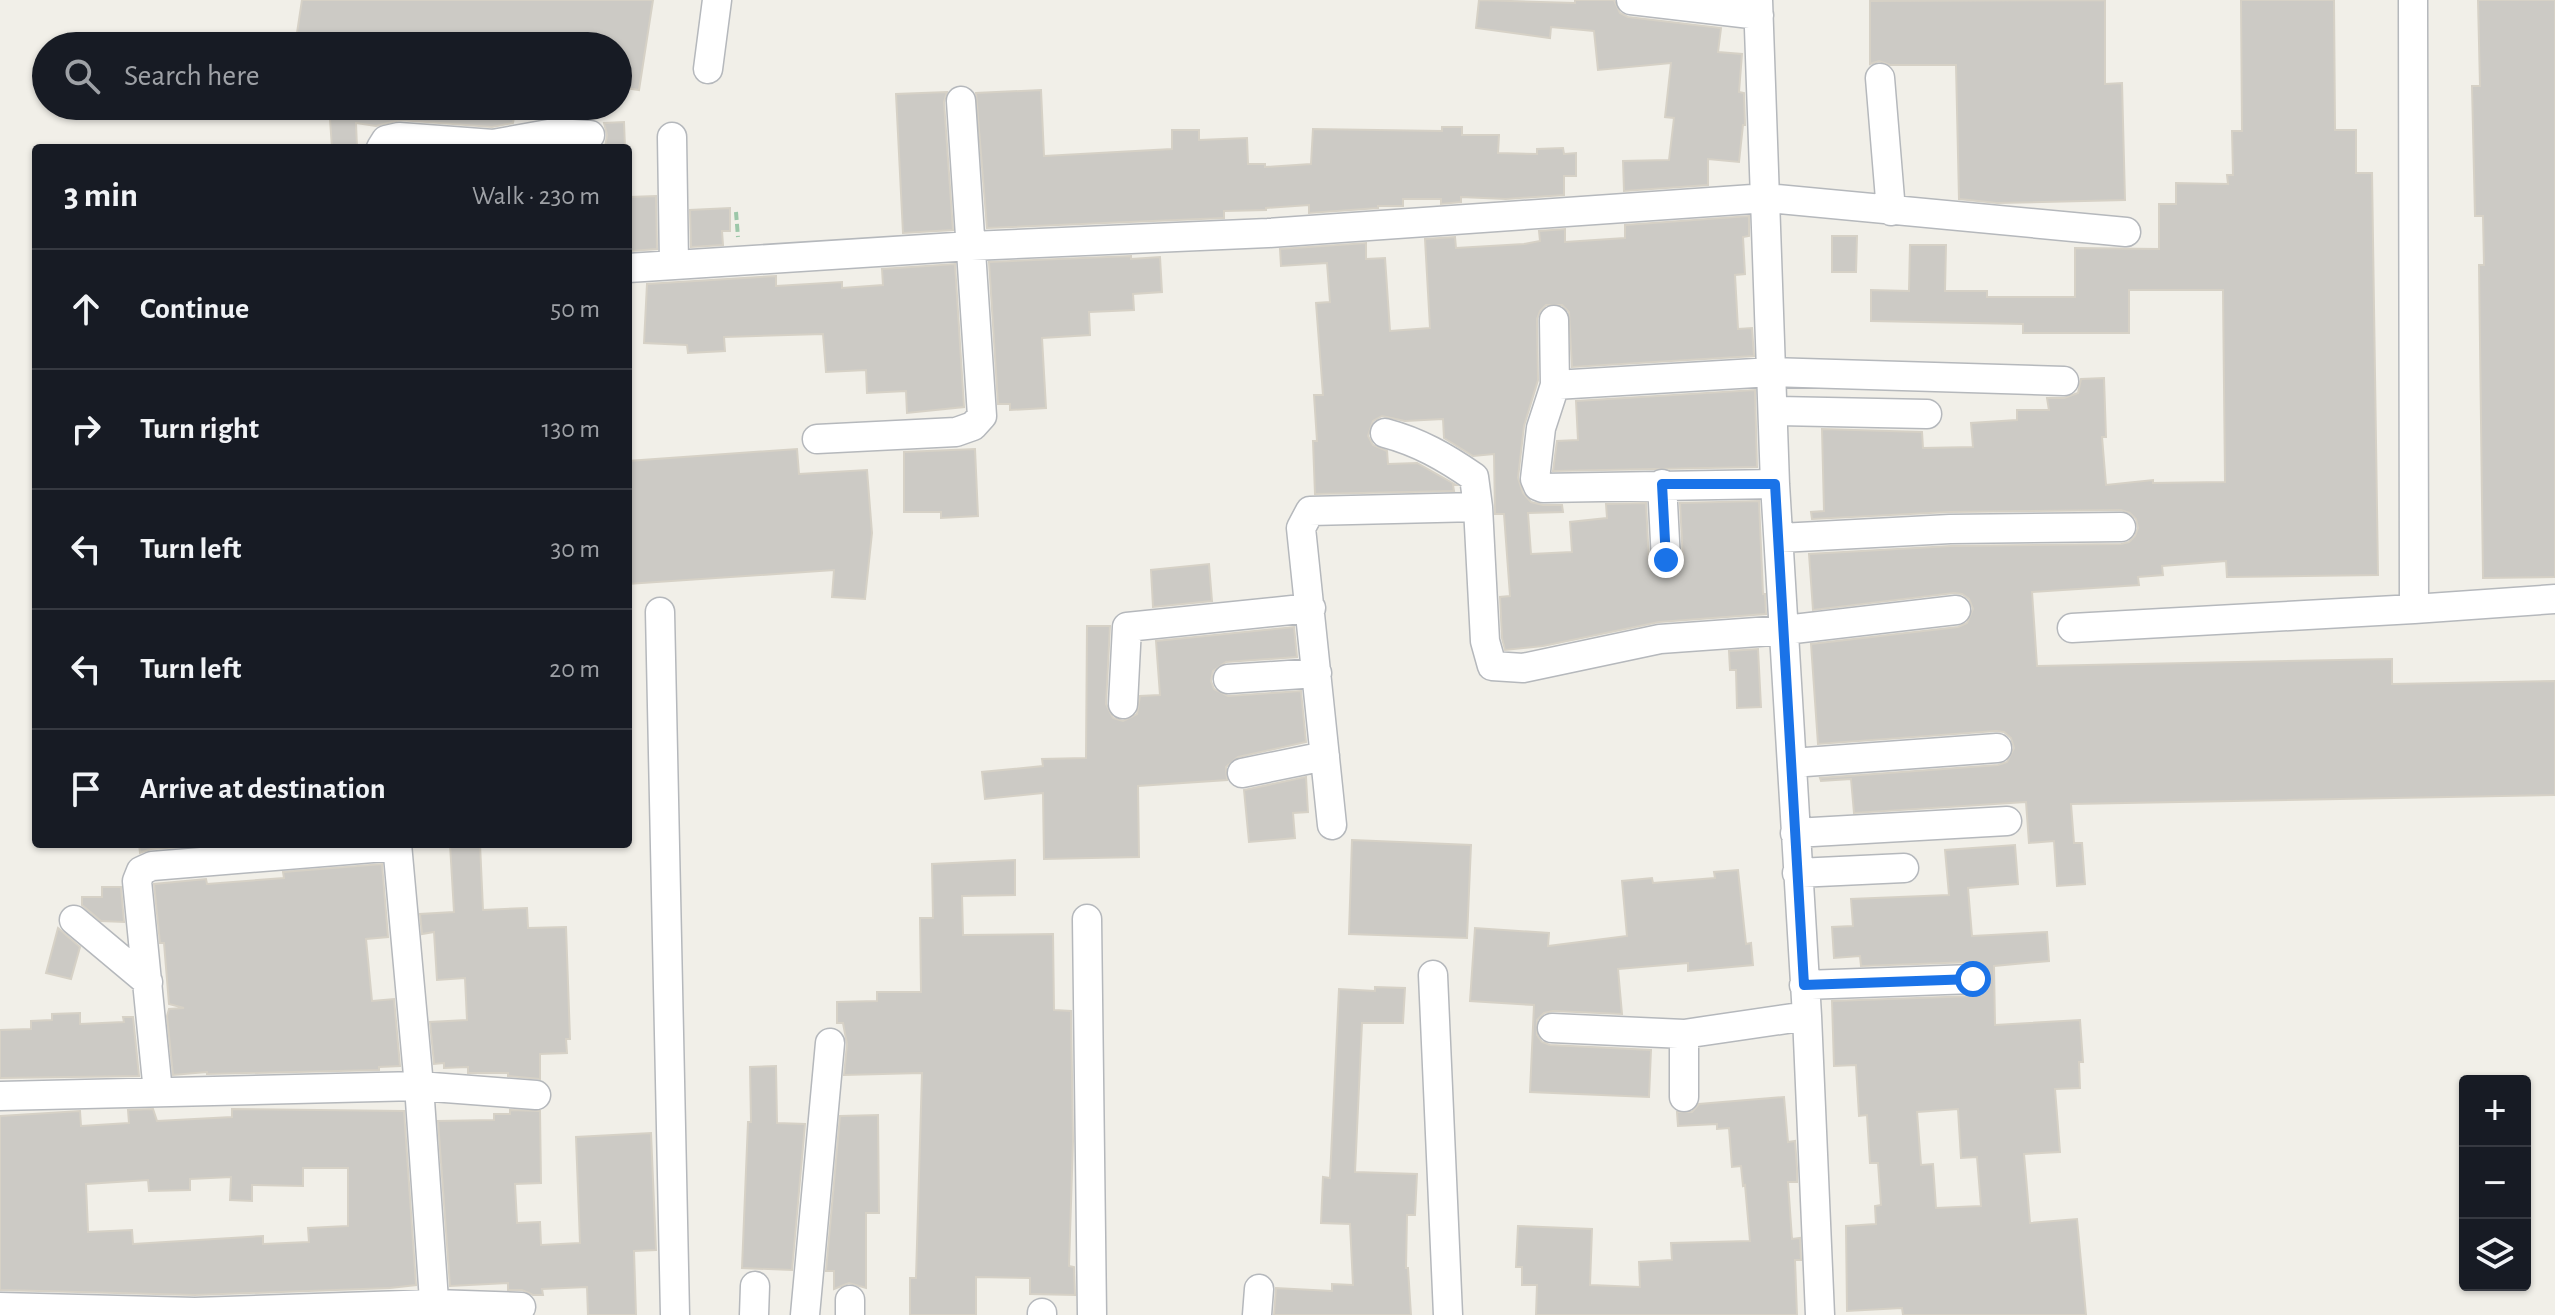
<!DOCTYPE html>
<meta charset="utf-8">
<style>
:root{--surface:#171b24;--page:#242831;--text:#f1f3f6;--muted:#9ea1a6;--line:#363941}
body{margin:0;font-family:"Alegreya Sans",sans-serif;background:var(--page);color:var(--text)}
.controls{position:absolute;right:24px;bottom:24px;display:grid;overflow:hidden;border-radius:8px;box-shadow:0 2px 6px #0004}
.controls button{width:72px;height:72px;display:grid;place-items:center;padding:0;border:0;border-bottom:2px solid var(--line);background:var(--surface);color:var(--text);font:40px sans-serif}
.stop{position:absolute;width:24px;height:24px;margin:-18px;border:6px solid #1a73e8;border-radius:50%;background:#fff}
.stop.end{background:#1a73e8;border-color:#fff;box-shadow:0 2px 8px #0008}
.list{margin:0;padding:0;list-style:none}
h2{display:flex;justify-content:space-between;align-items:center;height:104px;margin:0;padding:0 32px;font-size:34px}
h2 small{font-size:26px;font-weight:400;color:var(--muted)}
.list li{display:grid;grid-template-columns:52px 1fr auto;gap:24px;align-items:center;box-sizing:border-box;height:120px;padding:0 32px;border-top:2px solid var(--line)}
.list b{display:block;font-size:30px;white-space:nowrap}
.list em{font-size:26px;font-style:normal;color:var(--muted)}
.icon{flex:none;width:44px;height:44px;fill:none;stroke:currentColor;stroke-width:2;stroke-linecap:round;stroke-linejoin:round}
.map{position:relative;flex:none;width:2555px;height:1315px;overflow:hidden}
.search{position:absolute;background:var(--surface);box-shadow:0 2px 6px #0004;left:32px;top:32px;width:600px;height:88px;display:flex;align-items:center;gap:20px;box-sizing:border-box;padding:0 28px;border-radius:44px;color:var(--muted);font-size:30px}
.panel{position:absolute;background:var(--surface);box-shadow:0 2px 6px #0004;left:32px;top:144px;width:600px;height:704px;border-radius:8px}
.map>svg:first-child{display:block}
.building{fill:#cccac5;stroke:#d6d1c6;stroke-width:2;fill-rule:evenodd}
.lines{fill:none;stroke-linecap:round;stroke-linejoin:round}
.minor-casing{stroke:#b5b8bc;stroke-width:31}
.path{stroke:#9cc7a9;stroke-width:4;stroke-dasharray:8 4;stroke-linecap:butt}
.minor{stroke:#fff;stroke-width:28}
.route{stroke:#1a73e8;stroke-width:10}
</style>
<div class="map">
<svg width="2555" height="1315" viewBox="0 0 2555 1315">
<rect width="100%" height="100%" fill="#f1efe8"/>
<!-- building -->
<path class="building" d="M 302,0 L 653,0 L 639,90 L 618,87 L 618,46 L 295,46 Z
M 1479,0 L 1575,3 L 1575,0 L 1614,0 L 1620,13 L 1628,17 L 1721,28 L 1718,52 L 1742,54 L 1739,92 L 1744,93 L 1745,125 L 1743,125 L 1739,162 L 1708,159 L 1708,185 L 1624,191 L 1623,161 L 1669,160 L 1674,118 L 1665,117 L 1671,63 L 1598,70 L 1594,31 L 1551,27 L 1550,38 L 1476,28 Z
M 2105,0 L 2105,84 L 2122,83 L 2125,200 L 1997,203 L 1959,199 L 1956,65 L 1890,65 L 1879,61 L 1870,64 L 1870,1 Z
M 2241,0 L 2334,0 L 2335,130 L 2356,130 L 2356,173 L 2372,173 L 2378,575 L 2227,577 L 2226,561 L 2162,566 L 2163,575 L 2138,577 L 2139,585 L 2032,592 L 2037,666 L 2392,659 L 2392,684 L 2555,681 L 2555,795 L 2071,804 L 2074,843 L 2082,843 L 2085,884 L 2057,886 L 2054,841 L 2029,843 L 2026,802 L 1854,813 L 1851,779 L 1821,781 L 1820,778 L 1998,765 L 2007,762 L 2014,748 L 2011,738 L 2004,732 L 1996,731 L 1818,744 L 1811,644 L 1958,627 L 1967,623 L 1973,609 L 1969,599 L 1962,594 L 1954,593 L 1813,610 L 1809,554 L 1951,546 L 2121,544 L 2129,542 L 2135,536 L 2138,528 L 2136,519 L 2130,513 L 2121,510 L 1950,512 L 1812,519 L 1811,512 L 1824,511 L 1822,429 L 1922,432 L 1923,448 L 1973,447 L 1971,423 L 2017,420 L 2017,410 L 2049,410 L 2047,398 L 2064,398 L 2078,393 L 2081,379 L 2104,378 L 2106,437 L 2102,437 L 2106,485 L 2153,480 L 2153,483 L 2225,482 L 2223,290 L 2129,290 L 2129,333 L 2023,333 L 2023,324 L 1871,321 L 1871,290 L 1909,291 L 1910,245 L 1946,245 L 1945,291 L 1987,291 L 1987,297 L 2075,297 L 2075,248 L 2159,249 L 2159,204 L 2176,204 L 2176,183 L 2228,184 L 2227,175 L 2233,175 L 2232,131 L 2242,131 Z
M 2478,0 L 2555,0 L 2555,577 L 2483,578 L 2479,265 L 2484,265 L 2483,216 L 2475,216 L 2472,86 L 2480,86 Z
M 1041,90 L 1044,156 L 1172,149 L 1172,130 L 1199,130 L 1199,140 L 1247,138 L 1248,164 L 1265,164 L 1265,167 L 1311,164 L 1313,129 L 1442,131 L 1442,127 L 1462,127 L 1462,135 L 1499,135 L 1498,153 L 1537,154 L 1537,149 L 1563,148 L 1564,154 L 1576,153 L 1576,176 L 1564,176 L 1564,195 L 1506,199 L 1461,197 L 1461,202 L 1441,204 L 1441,199 L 1403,199 L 1403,206 L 1378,206 L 1378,208 L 1309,213 L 1309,205 L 1266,208 L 1266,210 L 1224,211 L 1224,218 L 987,228 L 976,93 Z
M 947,92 L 944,102 L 953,230 L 903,233 L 896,94 Z
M 319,106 L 383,106 L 422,113 L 423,106 L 516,106 L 513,123 L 492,127 L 400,120 L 376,126 L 356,123 L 357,148 L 332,148 L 330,119 L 319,117 Z
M 624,122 L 625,148 L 605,148 L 607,135 L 604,123 Z
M 656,196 L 657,249 L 631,251 L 629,197 Z
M 730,208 L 730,231 L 722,231 L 723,245 L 691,247 L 690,210 Z
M 1749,216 L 1749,236 L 1743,237 L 1745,274 L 1735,275 L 1738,329 L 1752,328 L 1754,356 L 1572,367 L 1569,312 L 1562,305 L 1546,305 L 1540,311 L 1537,319 L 1538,380 L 1524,426 L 1518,478 L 1523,493 L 1531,502 L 1543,505 L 1562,505 L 1563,512 L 1528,513 L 1531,554 L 1572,552 L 1570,522 L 1607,518 L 1606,504 L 1646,503 L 1649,562 L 1652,570 L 1666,577 L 1676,574 L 1683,560 L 1680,503 L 1759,501 L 1763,594 L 1765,594 L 1766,614 L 1659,622 L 1543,646 L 1505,650 L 1502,638 L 1500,597 L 1510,596 L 1504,514 L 1495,514 L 1494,454 L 1473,456 L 1444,438 L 1443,419 L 1405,421 L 1382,416 L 1373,421 L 1368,436 L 1373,445 L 1387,451 L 1388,464 L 1417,463 L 1456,485 L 1453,485 L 1454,491 L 1315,494 L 1313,441 L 1317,441 L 1314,395 L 1323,395 L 1316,303 L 1330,302 L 1327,263 L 1281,266 L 1280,249 L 1366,243 L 1366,259 L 1385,258 L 1390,331 L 1430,328 L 1425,239 L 1455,237 L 1456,248 L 1524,244 L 1540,241 L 1539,231 L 1565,229 L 1565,242 L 1625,238 L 1625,225 Z
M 1832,236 L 1857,236 L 1856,272 L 1832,272 Z
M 1131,256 L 1131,259 L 1160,257 L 1162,292 L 1133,294 L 1134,310 L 1089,312 L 1090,335 L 1042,338 L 1046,408 L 1010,410 L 1010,404 L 998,404 L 989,262 Z
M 955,264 L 964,407 L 907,413 L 906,391 L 867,393 L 866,370 L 826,372 L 823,334 L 724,337 L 725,351 L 688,353 L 687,345 L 644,343 L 647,284 L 776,276 L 776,286 L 842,282 L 842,288 L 883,285 L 882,269 Z
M 1755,390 L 1757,467 L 1553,471 L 1557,441 L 1578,440 L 1576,401 Z
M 797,449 L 799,474 L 867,470 L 872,533 L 865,599 L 832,597 L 834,570 L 628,584 L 628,461 Z
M 975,449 L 978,516 L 941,518 L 941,512 L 904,512 L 904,452 Z
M 1209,564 L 1212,601 L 1153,607 L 1151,570 Z
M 1087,626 L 1110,626 L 1106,704 L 1113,718 L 1123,721 L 1137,714 L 1140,696 L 1160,695 L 1156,641 L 1294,627 L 1297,657 L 1226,662 L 1213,671 L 1211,681 L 1214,689 L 1228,696 L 1301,691 L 1306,742 L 1238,757 L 1226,767 L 1227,780 L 1138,786 L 1139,857 L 1044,859 L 1043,793 L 985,799 L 982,772 L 1043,766 L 1042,759 L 1086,758 Z
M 1758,649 L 1761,707 L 1737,708 L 1736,670 L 1730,670 L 1729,651 Z
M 1306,777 L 1308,812 L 1293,813 L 1295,838 L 1249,842 L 1244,790 Z
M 1352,840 L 1471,845 L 1467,938 L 1349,934 Z
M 139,844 L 193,844 L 194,846 L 151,849 L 140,853 Z
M 450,844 L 480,844 L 483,910 L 527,908 L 528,928 L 566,927 L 570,1039 L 566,1039 L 567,1053 L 540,1054 L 540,1079 L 508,1076 L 508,1073 L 468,1073 L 468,1067 L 444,1068 L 444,1063 L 434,1064 L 430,1022 L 467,1020 L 465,978 L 437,980 L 434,932 L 422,934 L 420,914 L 454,912 Z
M 2015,845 L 2018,884 L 1968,888 L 1972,936 L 2047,932 L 2049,961 L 1994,966 L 1995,1025 L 2080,1020 L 2083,1062 L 2079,1062 L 2080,1088 L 2055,1089 L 2060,1152 L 2024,1154 L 2030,1223 L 2077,1219 L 2086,1315 L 1903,1315 L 1902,1308 L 1847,1311 L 1846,1226 L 1876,1224 L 1875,1206 L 1881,1205 L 1878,1163 L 1870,1163 L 1867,1115 L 1859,1116 L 1856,1065 L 1834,1066 L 1832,1001 L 1974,996 L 1981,994 L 1988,988 L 1990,978 L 1982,964 L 1973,962 L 1861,966 L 1860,956 L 1834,958 L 1832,927 L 1853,926 L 1851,899 L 1949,895 L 1945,850 ZM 1958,1109 L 1961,1158 L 1977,1157 L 1981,1206 L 1936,1208 L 1933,1164 L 1921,1165 L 1917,1112 Z
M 1015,860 L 1015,895 L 962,896 L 963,935 L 1053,934 L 1054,1010 L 1071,1011 L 1073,1141 L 1069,1266 L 1074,1267 L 1075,1295 L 1030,1294 L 1030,1278 L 976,1277 L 976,1315 L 910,1315 L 910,1278 L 916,1278 L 922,1073 L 844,1075 L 847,1044 L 843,1023 L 837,1023 L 837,1002 L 877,1001 L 877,992 L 921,992 L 920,918 L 933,918 L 932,864 Z
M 382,864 L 388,937 L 366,939 L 372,1001 L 394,999 L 400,1066 L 379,1067 L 379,1070 L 207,1074 L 207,1072 L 173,1075 L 167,1016 L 169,1009 L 184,1008 L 169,1004 L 164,943 L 160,943 L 154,884 L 206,879 L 207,884 L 284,878 L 283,872 Z
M 1738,870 L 1746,944 L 1751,943 L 1753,965 L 1688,971 L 1688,963 L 1618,969 L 1622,1014 L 1553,1011 L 1544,1013 L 1537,1020 L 1537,1035 L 1542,1042 L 1550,1045 L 1651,1050 L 1649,1097 L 1530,1092 L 1534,1005 L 1470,1001 L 1475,928 L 1549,933 L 1548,946 L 1627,936 L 1622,881 L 1652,878 L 1653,883 L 1715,878 L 1714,872 Z
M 102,887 L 121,887 L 124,922 L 101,921 L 82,905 L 82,897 L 102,897 Z
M 58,928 L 80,947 L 71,979 L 46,973 Z
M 1375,987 L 1405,988 L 1403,1023 L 1362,1023 L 1355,1172 L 1417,1174 L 1415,1215 L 1407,1215 L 1406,1268 L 1408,1268 L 1411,1315 L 1274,1315 L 1276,1288 L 1332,1291 L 1332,1284 L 1353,1285 L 1350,1224 L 1321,1223 L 1323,1177 L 1330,1178 L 1339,989 L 1375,991 Z
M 80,1013 L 80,1024 L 124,1022 L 123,1017 L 133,1017 L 139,1076 L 0,1078 L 0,1030 L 31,1029 L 31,1021 L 52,1020 L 52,1014 Z
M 776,1066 L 777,1123 L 805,1124 L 792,1270 L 742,1268 L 748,1122 L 751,1122 L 750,1067 Z
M 1784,1097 L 1788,1142 L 1795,1141 L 1797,1168 L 1797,1182 L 1788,1182 L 1792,1239 L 1800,1238 L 1801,1260 L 1795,1260 L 1797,1315 L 1536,1315 L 1537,1285 L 1522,1285 L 1522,1267 L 1516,1267 L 1518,1226 L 1592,1229 L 1590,1285 L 1640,1287 L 1639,1262 L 1672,1260 L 1671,1243 L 1750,1241 L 1745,1185 L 1743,1186 L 1741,1166 L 1732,1167 L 1729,1128 L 1717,1129 L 1717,1124 L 1678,1126 L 1677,1112 L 1692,1112 L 1699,1104 Z
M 153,1109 L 157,1121 L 232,1117 L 232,1109 L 404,1111 L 416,1285 L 390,1288 L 195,1295 L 0,1290 L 0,1116 L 80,1111 L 81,1126 L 129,1123 L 128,1110 ZM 303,1168 L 348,1168 L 348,1226 L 308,1228 L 309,1242 L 263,1244 L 263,1236 L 133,1244 L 132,1230 L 88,1232 L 86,1184 L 148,1180 L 149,1191 L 190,1190 L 190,1179 L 231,1177 L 230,1200 L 252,1201 L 252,1185 L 303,1186 Z
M 510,1110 L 540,1111 L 541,1183 L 515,1184 L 517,1223 L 540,1222 L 541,1245 L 580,1243 L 576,1137 L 651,1133 L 656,1250 L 634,1251 L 636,1315 L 588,1315 L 587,1287 L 542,1289 L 543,1295 L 533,1295 L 522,1290 L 508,1290 L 508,1283 L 450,1286 L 438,1121 L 494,1120 L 494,1114 L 510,1114 Z
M 878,1115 L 879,1213 L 866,1213 L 866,1288 L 849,1283 L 834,1289 L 834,1271 L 826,1271 L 840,1116 Z"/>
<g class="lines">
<defs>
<path id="minor" d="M 1631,0 L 1759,15
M 1758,0 L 1775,484 L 1807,1016 L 1820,1315
M 2413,0 L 2414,609 L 2555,599
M 708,69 L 717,0
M 1880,78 L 1891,211
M 672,137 L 674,263
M 381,148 L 386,140 L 399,137 L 493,144 L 554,133 L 590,135
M 628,268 L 971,246 L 1268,233 L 1767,198 L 2126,232
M 1554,320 L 1555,385
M 1774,411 L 1927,414
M 1385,433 C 1419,442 1445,457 1474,477 L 1478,507
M 817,439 L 956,432 L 973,426 L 982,416 L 961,101
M 1662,484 L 1666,560
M 1775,484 L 1543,488 L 1538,486 L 1535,479 L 1541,428 L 1555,385 L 1772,372 L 2064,381
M 1780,538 L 1950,529 L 2121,527
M 660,612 L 675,1315
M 2072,628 L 2414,609
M 1228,679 L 1317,673
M 1123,704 L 1127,627 L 1311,608
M 1792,763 L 1997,748
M 1242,773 L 1325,756
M 1332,825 L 1301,528 L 1310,511 L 1478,507 L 1485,641 L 1492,666 L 1523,668 L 1660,639 L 1785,630 L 1956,610
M 1795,833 L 2007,821
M 397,844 L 419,1086 L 435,1315
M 1797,873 L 1904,868
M 1087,919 L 1092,1315
M 74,920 L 148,982
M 1433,975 L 1448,1315
M 1804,985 L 1973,979
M 1552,1028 L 1684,1034 L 1807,1016
M 1684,1034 L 1684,1097
M 158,1092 L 137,881 L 141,871 L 152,866 L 397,846
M 0,1096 L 419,1086 L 536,1095
M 0,1307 L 195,1312 L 434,1304 L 521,1307
M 1042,1313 L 1042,1315
M 754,1315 L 755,1286
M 805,1315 L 830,1043
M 850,1315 L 850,1300
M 1257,1315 L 1259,1289"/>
</defs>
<!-- minor casing -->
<use href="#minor" class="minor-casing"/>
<!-- path -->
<path class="path" d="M 736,212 L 738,237"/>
<!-- minor -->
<use href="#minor" class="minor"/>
</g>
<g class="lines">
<!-- route -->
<path class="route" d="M 1666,560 L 1662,484 L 1775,484 L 1804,985 L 1973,979"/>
</g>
</svg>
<div class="controls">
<button>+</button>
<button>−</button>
<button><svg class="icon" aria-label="layers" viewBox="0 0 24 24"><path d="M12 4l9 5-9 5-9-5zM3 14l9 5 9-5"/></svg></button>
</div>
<div class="stop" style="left:1973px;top:979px"></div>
<div class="stop end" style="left:1666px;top:560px"></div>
<div class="search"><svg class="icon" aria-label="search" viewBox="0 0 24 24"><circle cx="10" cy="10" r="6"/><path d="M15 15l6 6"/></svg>Search here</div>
<section class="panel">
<h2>3 min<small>Walk · 230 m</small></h2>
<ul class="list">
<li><svg class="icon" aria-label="ahead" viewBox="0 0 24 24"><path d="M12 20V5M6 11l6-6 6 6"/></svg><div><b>Continue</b></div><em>50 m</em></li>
<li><svg class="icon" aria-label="right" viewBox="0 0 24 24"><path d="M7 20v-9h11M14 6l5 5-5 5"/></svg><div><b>Turn right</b></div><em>130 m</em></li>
<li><svg class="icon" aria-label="left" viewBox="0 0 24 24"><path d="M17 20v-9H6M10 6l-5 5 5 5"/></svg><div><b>Turn left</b></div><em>30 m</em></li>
<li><svg class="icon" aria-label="left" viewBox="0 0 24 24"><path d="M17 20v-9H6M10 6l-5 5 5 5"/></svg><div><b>Turn left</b></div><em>20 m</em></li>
<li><svg class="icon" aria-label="arrive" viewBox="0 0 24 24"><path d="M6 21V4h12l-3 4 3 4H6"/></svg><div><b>Arrive at destination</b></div></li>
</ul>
</section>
</div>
